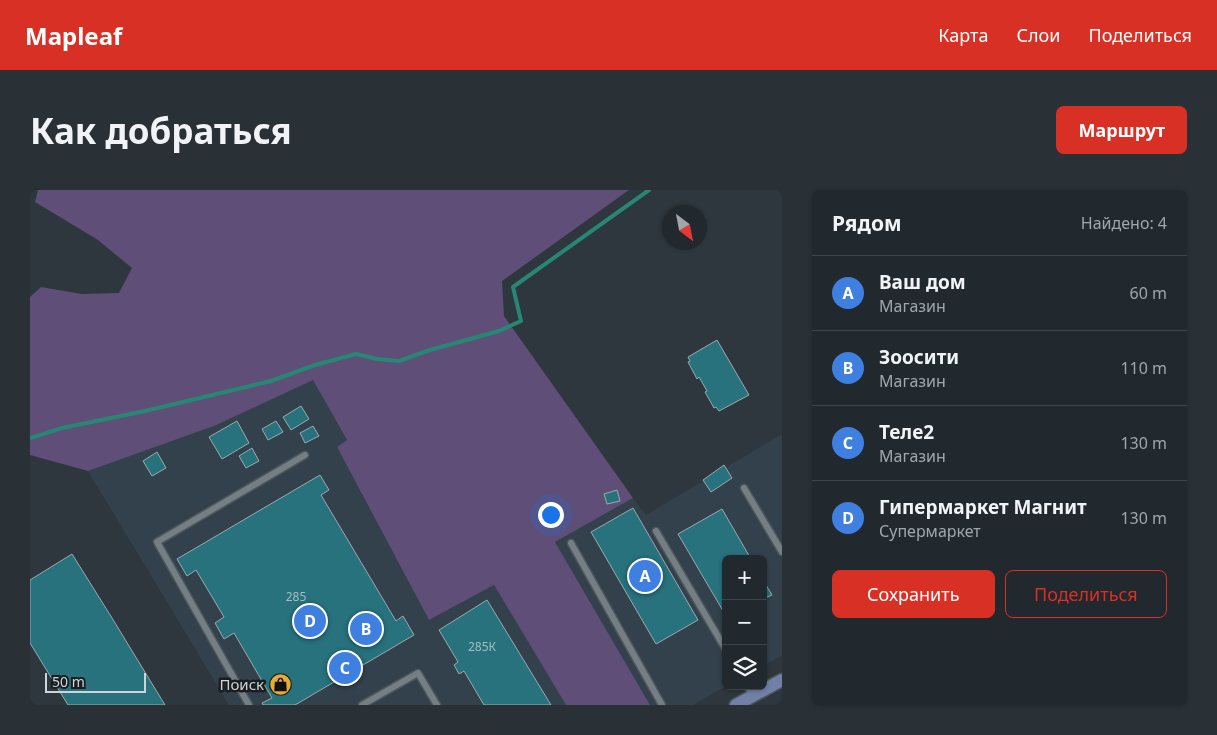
<!DOCTYPE html>
<html lang="ru">
<meta charset="utf-8">
<style>
:root{--surface:#22292e;--page:#2a3136;--text:#f1f3f6;--muted:#a2a6aa;--line:#3f454a;--accent:#d93025}
body{margin:0;font-family:"Noto Sans",sans-serif;background:var(--page);color:var(--text)}
.controls{position:absolute;right:15px;bottom:15px;display:grid;overflow:hidden;border-radius:8px;box-shadow:0 1px 4px #0004}
.controls button{width:45px;height:45px;display:grid;place-items:center;padding:0;border:0;border-bottom:1px solid var(--line);background:var(--surface);color:var(--text);font:25px sans-serif}
.compass{position:absolute;left:632px;top:15px;width:45px;height:45px;border-radius:50%;background:var(--surface);box-shadow:0 1px 4px #0004;rotate:148deg}
.scale{position:absolute;left:15px;bottom:12px;width:101px;box-sizing:border-box;padding-left:5px;border:2px solid #cfd4d8;border-top:0;font-size:14px;line-height:18px;white-space:nowrap;color:#cfd4d8;-webkit-text-stroke:4px #1a1e21;paint-order:stroke}
.you{position:absolute;left:520px;top:324px;width:18px;height:18px;margin:-12px;border:4px solid #fff;border-radius:50%;background:#1a73e8;box-shadow:0 0 0 8px #1a73e833}
.badge{display:grid;place-items:center;width:32px;height:32px;border-radius:50%;background:var(--accent);color:#fff;font-size:16px;font-weight:700}
.pin{position:absolute;translate:-50% -50%;border:2px solid #fff;box-shadow:0 1px 5px #0006}
.list{margin:0;padding:0;list-style:none}
h2{display:flex;justify-content:space-between;align-items:center;height:65px;margin:0;padding:0 20px;font-size:21px}
h2 small{font-size:16px;font-weight:400;color:var(--muted)}
.list li{display:grid;grid-template-columns:32px 1fr auto;gap:15px;align-items:center;box-sizing:border-box;height:75px;padding:0 20px;border-top:1px solid var(--line)}
.list b{display:block;font-size:19px;white-space:nowrap}
.list p{margin:0;font-size:16px;white-space:nowrap;color:var(--muted)}
.list em{font-size:16px;font-style:normal;color:var(--muted)}
.actions{display:flex;gap:10px;padding:15px 20px}
.actions a{flex:1;padding:11px 0;border:1px solid var(--accent);border-radius:8px;text-align:center;font-size:18px;color:var(--accent)}
.actions .main{background:var(--accent);color:#fff}
.icon{flex:none;width:28px;height:28px;fill:none;stroke:currentColor;stroke-width:2;stroke-linecap:round;stroke-linejoin:round}
.map{position:relative;flex:none;width:752px;height:515px;overflow:hidden;border-radius:8px}
header{display:flex;align-items:center;gap:30px;box-sizing:border-box;height:70px;padding:0 25px;background:var(--accent);color:#fff}
header strong{font-size:24px}
nav{display:flex;gap:28px;margin-inline-start:auto;font-size:18px}
.intro{display:flex;align-items:center;justify-content:space-between;box-sizing:border-box;height:120px;padding:0 30px}
h1{margin:0;font-size:35px}
.button{padding:12px 22px;border-radius:8px;background:var(--accent);color:#fff;font-size:18px;font-weight:700}
main{display:flex;gap:30px;padding:0 30px}
aside{flex:1;background:var(--surface);border-radius:8px;box-shadow:0 1px 4px #0004}
.map>svg:first-child{display:block}
.built{fill:#32414b}
.green{fill:#5f4e77}
.lines{fill:none;stroke-linecap:round;stroke-linejoin:round}
.stream{stroke:#278774;stroke-width:4}
.building{fill:#27727d;stroke:#9caaac}
.lane-casing{stroke:#4e555a;stroke-width:9}
.secondary-casing{stroke:#4e555a;stroke-width:15}
.lane{stroke:#747e85;stroke-width:6}
.secondary{stroke:#7180a6;stroke-width:12}
.labels{text-anchor:middle;dominant-baseline:central;stroke-width:5;stroke-linejoin:round;paint-order:stroke}
.number-label{font-size:12px;fill:#a5bcc1}
.poi-label{font-size:15px;fill:#cfd4d8;stroke:#1a1e21;text-anchor:end}
</style>
<header>
<strong>Mapleaf</strong>
<nav><a>Карта</a><a>Слои</a><a>Поделиться</a></nav>
</header>
<div class="intro"><h1>Как добраться</h1><a class="button">Маршрут</a></div>
<main>
<div class="map">
<svg width="752" height="515" viewBox="0 0 752 515">
<rect width="100%" height="100%" fill="#2e373d"/>
<!-- built -->
<path class="built" d="M 283,189 L 317,250 L 307,257 L 399,430 L 464,395 L 536,515 L 199,515 L 58,281 L 184,236 Z
M 752,244 L 752,465 L 733,476 L 733,369 L 696,369 L 696,496 L 663,515 L 620,515 L 525,352 L 603,308 L 616,325 Z"/>
<!-- green -->
<path class="green" d="M 8,0 L 599,0 L 472,91 L 474,126 L 603,308 L 525,352 L 620,515 L 536,515 L 464,395 L 399,430 L 307,257 L 317,250 L 283,190 L 184,236 L 58,281 L 0,265 L 0,107 L 11,97 L 52,104 L 89,103 L 102,78 L 68,50 L 5,12 Z"/>
<g class="lines">
<!-- stream -->
<path class="stream" d="M 0,248 L 32,238 L 115,221 L 241,191 L 285,175 L 326,164 L 347,169 L 369,171 L 400,160 L 469,141 L 491,131 L 483,97 L 619,0"/>
</g>
<!-- building -->
<path class="building" d="M 687,150 L 719,205 L 689,221 L 686,217 L 684,218 L 675,202 L 677,201 L 669,187 L 667,189 L 658,172 L 660,171 L 658,167 Z
M 271,216 L 279,229 L 261,240 L 253,227 Z
M 207,231 L 219,253 L 192,269 L 179,247 Z
M 246,231 L 253,242 L 238,250 L 232,239 Z
M 283,236 L 289,246 L 275,253 L 270,243 Z
M 222,258 L 229,271 L 216,278 L 209,266 Z
M 127,262 L 136,278 L 122,286 L 113,271 Z
M 694,275 L 702,288 L 681,302 L 673,290 Z
M 290,285 L 299,300 L 291,305 L 366,431 L 373,426 L 384,445 L 265,515 L 233,515 L 232,513 L 242,508 L 204,443 L 194,449 L 185,433 L 194,427 L 166,380 L 157,386 L 147,369 Z
M 587,300 L 590,311 L 577,314 L 574,304 Z
M 603,318 L 668,430 L 626,454 L 561,342 Z
M 692,319 L 721,369 L 696,369 L 696,426 L 648,344 Z
M 42,364 L 82,428 L 135,515 L 38,515 L 11,471 L 0,453 L 0,390 Z
M 733,390 L 742,405 L 733,409 Z
M 457,410 L 521,515 L 454,515 L 434,481 L 429,484 L 424,475 L 428,472 L 409,440 Z"/>
<g class="lines">
<defs>
<path id="lane" d="M 714,298 L 752,362
M 626,341 L 696,460
M 541,353 L 632,515
M 717,496 L 723,506
M 219,515 L 127,352 L 275,265
M 332,515 L 388,483 L 407,515"/>
<path id="secondary" d="M 706,515 L 752,490"/>
</defs>
<!-- lane casing -->
<use href="#lane" class="lane-casing"/>
<!-- secondary casing -->
<use href="#secondary" class="secondary-casing"/>
<!-- lane -->
<use href="#lane" class="lane"/>
<!-- secondary -->
<use href="#secondary" class="secondary"/>
</g>
<!-- icons -->
<defs>
<symbol id="shop-disc" viewBox="-11 -11 22 22"><circle r="9.5" fill="#e5ad35" stroke="#1a1e21"/><path d="M-5-2.5h2.3a2.7 3.5 0 0 1 5.4 0H5L5.5 6h-11ZM-1.5-2.5h3a1.5 2.3 0 0 0-3 0Z" fill="#111"/></symbol>
</defs>
<g fill-rule="evenodd">
<use href="#shop-disc" x="238" y="482" width="25" height="25"/>
</g>
<g class="labels">
<!-- number labels -->
<g class="number-label">
<text x="266" y="406">285</text>
<text x="452" y="456">285К</text>
</g>
<!-- poi labels -->
<g class="poi-label">
<text x="234" y="494">Поиск</text>
</g>
</g>
</svg>
<div class="controls">
<button>+</button>
<button>−</button>
<button><svg class="icon" aria-label="layers" viewBox="0 0 24 24"><path d="M12 4l9 5-9 5-9-5zM3 14l9 5 9-5"/></svg></button>
</div>
<svg class="compass" viewBox="-18 -18 36 36"><path d="M0-13l5 13h-10z" fill="#e53935"/><path d="M0 13l5-13h-10z" fill="#a2a6aa"/></svg>
<div class="scale">50 m</div>
<div class="you"></div>
<div class="pin badge" style="left:615px;top:386px;background:#3f7fe0">A</div>
<div class="pin badge" style="left:336px;top:439px;background:#3f7fe0">B</div>
<div class="pin badge" style="left:315px;top:478px;background:#3f7fe0">C</div>
<div class="pin badge" style="left:280px;top:431px;background:#3f7fe0">D</div>
</div>
<aside>
<h2>Рядом<small>Найдено: 4</small></h2>
<ul class="list">
<li><span class="badge" style="background:#3f7fe0">A</span><div><b>Ваш дом</b><p>Магазин</p></div><em>60 m</em></li>
<li><span class="badge" style="background:#3f7fe0">B</span><div><b>Зоосити</b><p>Магазин</p></div><em>110 m</em></li>
<li><span class="badge" style="background:#3f7fe0">C</span><div><b>Теле2</b><p>Магазин</p></div><em>130 m</em></li>
<li><span class="badge" style="background:#3f7fe0">D</span><div><b>Гипермаркет Магнит</b><p>Супермаркет</p></div><em>130 m</em></li>
</ul>
<div class="actions"><a class="main">Сохранить</a><a>Поделиться</a></div>
</aside>
</main>
